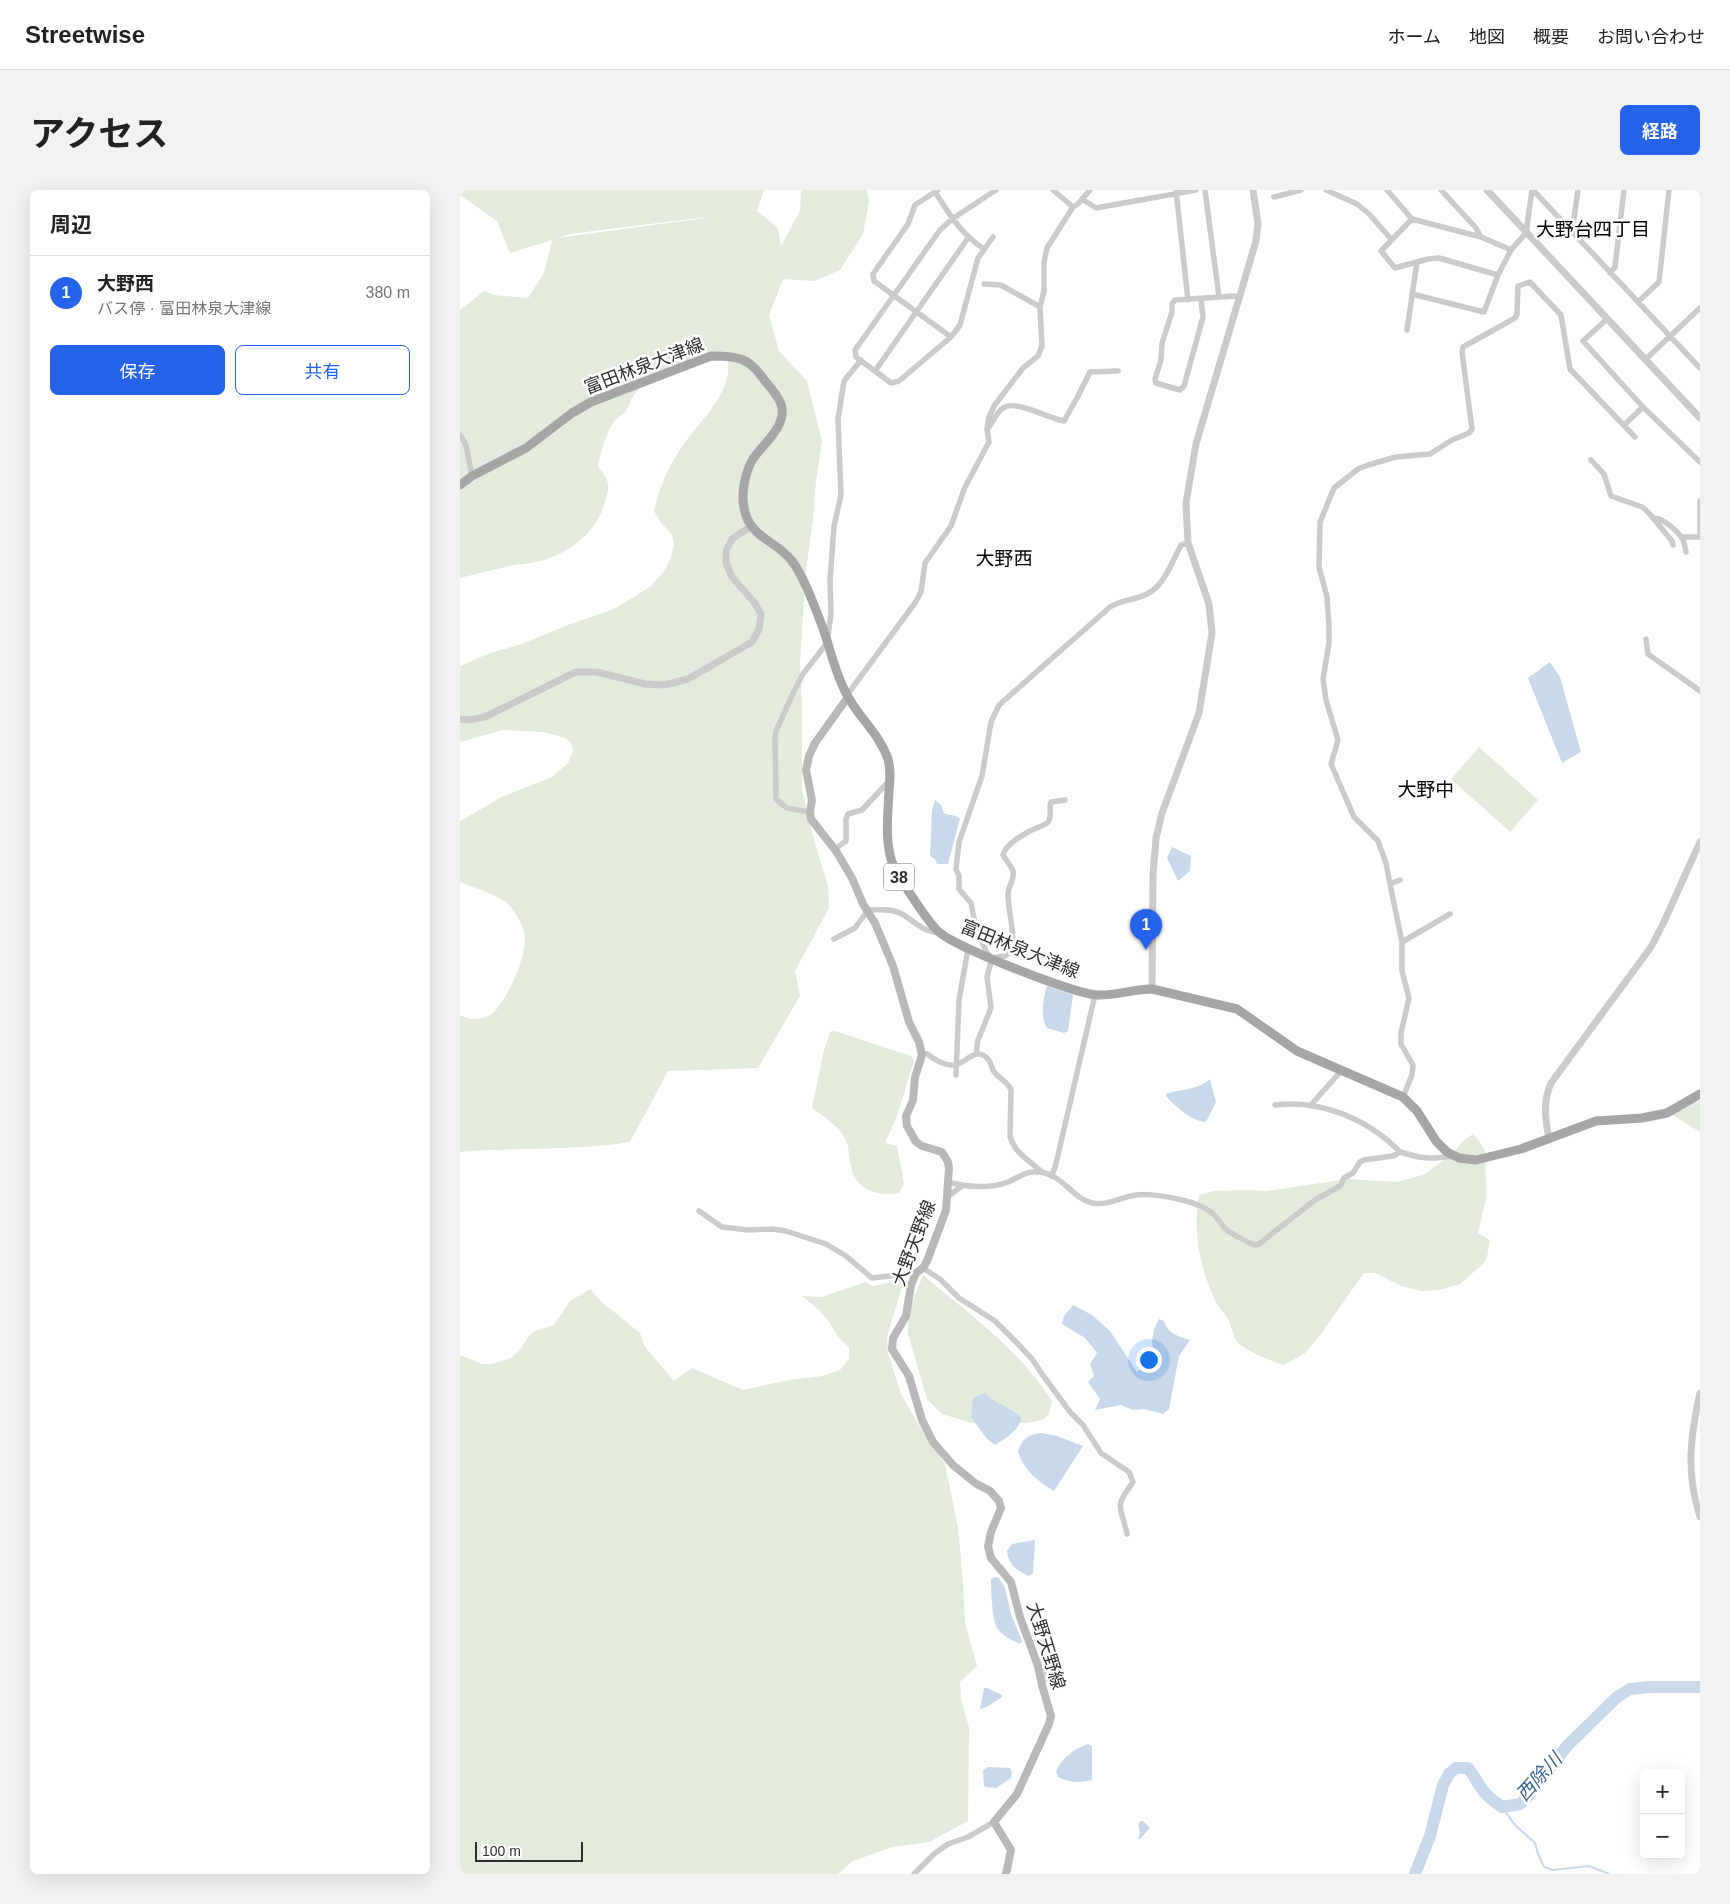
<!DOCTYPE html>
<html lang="ja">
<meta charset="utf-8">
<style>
:root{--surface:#fff;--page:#f2f2f2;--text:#222;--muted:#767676;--line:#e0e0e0;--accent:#2563eb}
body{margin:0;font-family:Helvetica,"Noto Sans JP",sans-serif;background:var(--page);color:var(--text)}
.controls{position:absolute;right:15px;bottom:15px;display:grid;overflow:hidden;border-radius:8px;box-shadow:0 5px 20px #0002}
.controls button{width:45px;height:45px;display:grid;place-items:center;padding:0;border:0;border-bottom:1px solid var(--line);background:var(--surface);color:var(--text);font:25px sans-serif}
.scale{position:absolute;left:15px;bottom:12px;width:108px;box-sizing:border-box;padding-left:5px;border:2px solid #2e2e2e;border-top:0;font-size:14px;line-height:18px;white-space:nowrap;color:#2e2e2e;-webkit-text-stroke:4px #fff;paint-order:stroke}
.you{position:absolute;left:688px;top:1169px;width:18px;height:18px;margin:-12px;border:4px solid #fff;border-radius:50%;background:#1a73e8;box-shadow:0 0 0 8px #1a73e833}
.badge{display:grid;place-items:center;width:32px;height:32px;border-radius:50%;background:var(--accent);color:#fff;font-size:16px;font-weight:700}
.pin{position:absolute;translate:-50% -41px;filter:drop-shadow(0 1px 2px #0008)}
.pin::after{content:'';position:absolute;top:26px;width:18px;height:15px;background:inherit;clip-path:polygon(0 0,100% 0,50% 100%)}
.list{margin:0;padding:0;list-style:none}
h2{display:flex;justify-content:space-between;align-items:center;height:65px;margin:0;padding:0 20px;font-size:21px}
h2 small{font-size:16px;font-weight:400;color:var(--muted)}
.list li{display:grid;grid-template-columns:32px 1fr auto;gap:15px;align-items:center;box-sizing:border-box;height:75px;padding:0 20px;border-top:1px solid var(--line)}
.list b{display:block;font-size:19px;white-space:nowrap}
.list p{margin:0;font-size:16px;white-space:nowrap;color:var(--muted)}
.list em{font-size:16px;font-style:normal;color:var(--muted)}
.actions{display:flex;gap:10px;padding:15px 20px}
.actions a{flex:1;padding:11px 0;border:1px solid var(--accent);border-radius:8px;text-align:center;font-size:18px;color:var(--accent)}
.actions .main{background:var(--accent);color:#fff}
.map{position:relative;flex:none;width:1240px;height:1684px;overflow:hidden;border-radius:8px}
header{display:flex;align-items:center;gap:30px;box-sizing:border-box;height:70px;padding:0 25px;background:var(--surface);border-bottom:1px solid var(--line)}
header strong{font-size:24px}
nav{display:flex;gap:28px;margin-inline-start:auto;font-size:18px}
.intro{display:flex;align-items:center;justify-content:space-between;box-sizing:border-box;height:120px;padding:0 30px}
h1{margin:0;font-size:35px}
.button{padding:12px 22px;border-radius:8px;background:var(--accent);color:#fff;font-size:18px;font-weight:700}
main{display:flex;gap:30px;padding:0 30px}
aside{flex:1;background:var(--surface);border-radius:8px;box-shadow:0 5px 20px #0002}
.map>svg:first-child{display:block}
.green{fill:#e3ebdc;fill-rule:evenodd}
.water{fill:#c9d9eb}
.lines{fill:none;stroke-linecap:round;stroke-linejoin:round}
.stream{stroke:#c9d9eb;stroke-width:2}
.river{stroke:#c9d9eb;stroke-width:12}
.minor{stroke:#cbcbcb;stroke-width:5.5}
.tertiary{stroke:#cbcbcb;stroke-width:7}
.secondary{stroke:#b8b8b8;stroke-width:8}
.primary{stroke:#a6a6a6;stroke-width:9}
.labels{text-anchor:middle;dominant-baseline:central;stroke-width:5;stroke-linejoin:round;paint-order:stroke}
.shield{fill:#fff;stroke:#6d6d6d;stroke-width:1}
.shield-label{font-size:16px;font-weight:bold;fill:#2e2e2e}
.street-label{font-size:18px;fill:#2e2e2e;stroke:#fff}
.neighbourhood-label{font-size:19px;fill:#000;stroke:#fff}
.water-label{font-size:19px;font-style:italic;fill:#3e658e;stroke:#fff}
</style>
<header>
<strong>Streetwise</strong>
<nav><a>ホーム</a><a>地図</a><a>概要</a><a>お問い合わせ</a></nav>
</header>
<div class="intro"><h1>アクセス</h1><a class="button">経路</a></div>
<main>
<aside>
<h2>周辺<small></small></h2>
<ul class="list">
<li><span class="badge">1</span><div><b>大野西</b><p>バス停 · 富田林泉大津線</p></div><em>380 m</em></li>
</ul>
<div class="actions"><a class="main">保存</a><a>共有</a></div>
</aside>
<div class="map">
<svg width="1240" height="1684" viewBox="0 0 1240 1684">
<rect width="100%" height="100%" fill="#fff"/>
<!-- green -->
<path class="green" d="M 0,0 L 304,0 L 297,21 L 318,38 L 321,56 L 340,21 L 341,0 L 407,0 L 409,11 L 403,44 L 380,80 L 355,91 L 323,89 L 309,125 L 319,161 L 347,191 L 362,251 L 356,290 L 353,329 L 346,380 L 340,474 L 342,513 L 342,600 L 354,650 L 368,696 L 369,718 L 335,781 L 340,806 L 298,878 L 208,881 L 170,952 C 114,961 57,957 0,962 L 0,825 C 9,831 25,830 33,823 C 47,810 70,761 64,742 C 62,733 55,722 49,715 C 41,706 12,697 0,692 L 0,631 L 42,607 L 92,587 L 108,573 L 113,562 L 112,555 L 106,548 L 83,542 L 43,540 L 0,552 L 0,476 L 30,463 L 62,454 L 105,436 L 154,419 L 190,397 L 205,380 L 211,367 L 214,354 L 212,344 L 201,333 L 194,321 C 199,297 211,271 226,251 C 242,229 272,203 268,171 L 261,166 L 247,161 C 227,171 187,186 174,205 C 170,210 170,217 165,222 C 163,225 159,226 156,229 C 146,241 141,261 138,276 C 151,293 150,296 144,315 C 136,344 105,366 76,372 C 67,374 58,374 49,376 C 33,380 16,384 0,388 L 0,120 L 24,101 L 33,105 L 68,108 L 84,83 L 92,50 L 50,63 L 37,31 L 0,5 ZM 246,27 L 245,28 L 97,48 L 110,44 Z
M 1019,557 L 1078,610 L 1050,642 L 991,589 Z
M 375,841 L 451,866 L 454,871 L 437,926 L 425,953 L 437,956 L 444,994 L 439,1003 C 418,1007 396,1000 391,977 C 389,969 389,957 386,950 C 379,936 364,927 352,918 L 364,860 L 370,842 Z
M 1240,910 L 1240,942 L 1211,924 Z
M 1013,944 L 1020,952 L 1025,961 L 1026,1008 L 1018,1043 L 1030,1050 L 1027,1067 L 1024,1073 L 1000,1094 L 979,1100 L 961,1101 L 941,1096 L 915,1083 L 904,1083 L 858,1148 L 844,1164 L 824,1175 C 808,1170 793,1164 779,1154 C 773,1148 772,1136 768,1129 C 764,1123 758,1117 755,1110 C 739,1076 733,1042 739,1005 L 754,1001 L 785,1000 L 806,1001 L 888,989 L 936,992 L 963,985 L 989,967 L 1004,950 Z
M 463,1085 C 510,1125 558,1158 592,1211 L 589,1224 L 584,1229 L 568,1233 L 512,1233 L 482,1224 L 467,1209 L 448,1144 L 448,1123 Z
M 444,1090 L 427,1147 L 428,1163 L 441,1204 L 457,1232 L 485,1274 L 498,1338 L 503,1391 L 505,1432 L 517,1476 L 500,1492 L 501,1509 L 509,1538 L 508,1631 L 469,1652 L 432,1657 L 393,1671 L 378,1684 L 0,1684 L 0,1165 L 22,1174 L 32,1174 L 51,1168 L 59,1161 L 72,1142 L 94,1135 L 110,1111 L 130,1099 L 143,1113 L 180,1143 L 184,1155 L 191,1164 L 214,1191 L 232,1178 L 283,1200 L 329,1190 L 363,1186 L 380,1180 L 389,1169 L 389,1157 L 378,1147 L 370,1133 L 360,1121 L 342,1106 L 362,1107 L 405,1092 L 412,1096 Z"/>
<!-- water -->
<path class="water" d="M 1090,472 L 1100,487 L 1121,562 L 1102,573 L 1068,488 Z
M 475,610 L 481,615 L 484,623 C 490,626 495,624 500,629 L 488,674 L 477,674 L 475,669 L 470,666 L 472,620 Z
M 712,657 L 731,666 L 730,681 L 718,691 L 707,668 Z
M 587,796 L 613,805 L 608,841 L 604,843 L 587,838 C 580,828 583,808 587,796 Z
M 750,889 L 756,912 L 746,932 C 731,931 716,917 706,906 L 706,904 C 721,899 738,900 750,889 Z
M 613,1115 L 632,1125 L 650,1141 L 677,1182 L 690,1170 L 693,1163 L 692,1151 L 694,1139 L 699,1129 L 704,1131 C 708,1144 718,1146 730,1150 L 719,1166 L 709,1219 L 703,1224 L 684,1219 L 673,1220 L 661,1215 L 635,1220 L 640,1209 L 628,1192 L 634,1186 L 630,1174 L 637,1163 L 625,1148 L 602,1134 L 604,1126 Z
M 524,1203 C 535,1214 551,1217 562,1228 C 558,1241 546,1248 535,1255 L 527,1249 L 511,1227 L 513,1208 Z
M 581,1243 L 597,1246 L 623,1256 L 594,1301 C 578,1291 563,1280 558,1261 C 562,1249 569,1244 581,1243 Z
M 575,1350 L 573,1383 L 569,1386 C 557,1381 548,1374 547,1361 L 552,1354 Z
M 535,1387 L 539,1388 L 545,1398 L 551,1424 L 562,1451 L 560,1454 C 552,1450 542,1446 537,1438 C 532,1428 531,1401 531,1389 Z
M 591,1471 L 603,1476 C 603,1484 593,1488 586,1492 L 584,1491 L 583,1476 L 585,1472 Z
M 524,1498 L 527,1498 L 542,1505 L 542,1507 L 527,1517 L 520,1519 Z
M 628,1554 L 632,1556 L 632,1590 C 619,1593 610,1593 598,1587 L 596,1581 C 603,1567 614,1559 628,1554 Z
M 528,1577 L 550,1578 L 552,1583 L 551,1588 L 536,1598 L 525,1597 L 524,1595 L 523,1580 Z
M 681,1631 L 683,1631 L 690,1638 L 680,1649 L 678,1649 L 680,1643 L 678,1634 Z"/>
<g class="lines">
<!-- stream -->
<path class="stream" d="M 1042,1617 L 1055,1635 L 1075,1653 L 1078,1664 L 1084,1677 L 1093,1680 L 1129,1676 L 1149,1684"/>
<!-- river -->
<path class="river" d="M 955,1684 L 970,1646 L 983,1595 L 989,1584 L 996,1578 L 1008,1578 C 1013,1584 1015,1589 1020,1596 C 1025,1605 1033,1611 1042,1617 L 1060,1614 L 1069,1605 L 1107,1556 L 1157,1507 L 1170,1499 L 1190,1497 L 1240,1497"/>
<!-- minor -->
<path class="minor" d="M 478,0 L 455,15 L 448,34 L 413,84 L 414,91 L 491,147
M 593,0 L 613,17
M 716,0 L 728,110
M 745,0 L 759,107
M 866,0 L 897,14 L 909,24 L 932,50
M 927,0 L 952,29 L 1021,47 L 1051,60 L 1066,43 L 1072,0
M 981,0 L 1016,38 L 1021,47
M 1073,0 L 1240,178
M 475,2 C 490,25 500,43 524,59
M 814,7 L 841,0
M 622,9 L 636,18 L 736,0
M 952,29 L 921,61 L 935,78 L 968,69 L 979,68 L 1038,85
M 1112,42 L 1118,0
M 533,47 L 518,68 L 500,135 L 491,147 L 439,191 L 431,193 L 396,167 L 395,160 L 480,40 L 492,29 L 536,0
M 1150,83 L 1155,77 L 1164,0
M 524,94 L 541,95 L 580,117
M 952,104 L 1024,122 L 1038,85 L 1051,60
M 741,109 L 743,127 L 724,196 L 720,200 L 696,193 L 695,189 L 701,170 L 702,153 L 712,122 L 712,114 L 715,110 L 774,106 L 780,108
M 1178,112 L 1199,92 L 1209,0
M 1147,129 L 1123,151 L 1183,217 L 1240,272
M 947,140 L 957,72
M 1186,169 L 1240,118
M 415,181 L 508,48
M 1164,235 L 1183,217
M 529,237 C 533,231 537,222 543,218 C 554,209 588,228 604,231 L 617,208 L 630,182 L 658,181
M 0,245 L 6,255 L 12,286
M 1131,270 L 1144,284 L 1151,306 L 1182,317 L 1188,322 L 1212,351 L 1213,355
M 1193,328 C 1202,327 1219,342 1223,350 C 1225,354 1225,358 1226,362
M 1222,347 L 1240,347 L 1240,311
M 1186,449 L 1188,464 L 1240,501
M 387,505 L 455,413 L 461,402 L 465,373 L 491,336 L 505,297 L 529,252 L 527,239 L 529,227 L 534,216 L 563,178 L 578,166 L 582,156 L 580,117 L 584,101 L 584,72 L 587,58 L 613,17 L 618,14 L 630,0
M 350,622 L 327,618 L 316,609 L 315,549 L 316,541 L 335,499 L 343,484 L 367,453 L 371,424 L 370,390 L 374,336 L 381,305 L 378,229 L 384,191 L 401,170
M 375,659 L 386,651 L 386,629 L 388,624 L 402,620 L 430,590
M 940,690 L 930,694 L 926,673 L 918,651 L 894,627 L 871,574 L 878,550 L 866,510 L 863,489 L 869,453 L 869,437 L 867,407 L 859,377 L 860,332 L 874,298 L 898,279 L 908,275 L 936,267 L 970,264 L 992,250 L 1009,243 L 1012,239 L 1002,162 L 1003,157 L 1055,128 L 1057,124 L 1058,96 L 1070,92 L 1101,125 L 1110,179 L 1175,247
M 930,694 L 942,752
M 374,749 L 395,738 L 408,720 C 418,720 430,718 440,723 C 455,731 461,741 479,743
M 530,767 L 526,761 L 516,738 L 511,713 L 499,699 L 499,686 L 496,679 L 499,652 L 522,586 L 531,532 L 539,515 L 650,417 C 661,410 675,410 687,404 C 704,396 712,372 721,355 L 728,353
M 532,768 L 545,766 L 551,762 C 556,742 548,723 548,704 C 548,696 555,689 553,681 C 551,676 546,670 543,665 C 546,654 561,646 570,641 C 575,638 584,636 588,632 C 593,626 588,619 591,612 L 605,610
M 467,864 C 475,870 486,877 496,875 C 507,872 516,856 528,869 C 532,873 531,879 535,883 C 540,889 548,892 551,900 L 550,946 C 554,963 570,971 582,982
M 516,864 L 518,850 L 531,818 L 527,787 L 532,768
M 496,885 L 499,810 L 508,759
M 943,907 L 952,885 L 953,875 L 941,854 L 941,843 L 949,808 L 942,781 L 942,752 L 990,724
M 815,915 C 860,909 908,929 940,962
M 850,916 L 882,880
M 591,986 L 595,978 L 635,805
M 488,992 C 506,997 530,999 548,992 C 560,987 566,980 580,982 C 603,985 612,1008 632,1013 C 648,1016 661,1007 676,1005 C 692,1003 710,1007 726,1011 C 734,1013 747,1018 753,1024 C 759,1029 762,1037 768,1041 C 776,1046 787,1052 795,1055 L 799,1054 L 855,1010 L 880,996 L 884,988 L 893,983 L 900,972 L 904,970 L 933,966 L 940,962 C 960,968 971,970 992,966
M 487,1007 L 502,996
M 239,1021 L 262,1037 L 288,1040 L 312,1039 L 326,1041 L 366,1054 L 386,1066 L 412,1088 L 456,1083
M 463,1078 L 481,1090 L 499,1108 L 535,1131 L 557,1153 L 572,1169 L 582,1184 L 610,1222 L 623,1235 L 641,1263 L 669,1282 L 673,1292 C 653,1319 661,1315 667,1344
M 454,1684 L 474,1664 L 488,1654 L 508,1647 L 534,1632"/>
<!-- tertiary -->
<path class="tertiary" d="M 1027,0 L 1240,228
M 0,529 L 9,530 L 25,527 L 116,482 L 137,482 L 185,494 L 204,495 L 228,489 L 292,452 L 299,439 L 301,424 L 294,412 L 272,387 L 266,373 L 266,361 L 272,349 L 290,337
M 692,799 L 693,685 L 696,648 L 702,623 L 739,523 L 752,443 L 749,414 L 728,353 L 726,313 L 736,254 L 796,51 L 798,34 L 793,0
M 1089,948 C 1085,929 1083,911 1091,893 L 1191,757 L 1203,734 L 1240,652
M 1240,1203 C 1230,1247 1226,1283 1240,1327"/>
<!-- secondary -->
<path class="secondary" d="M 388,507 L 355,553 L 349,566 L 346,580 L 352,610 L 350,622 L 351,629 L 376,661 L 392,688 L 403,714 L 415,733 L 433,776 L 449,832 L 459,852 L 462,865 L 455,887 L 453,910 L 446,926 L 447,936 L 456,952 L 462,956 L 482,962 L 488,972 L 489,978 L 486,1020 L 467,1071 L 463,1078 L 456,1083 L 451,1095 L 446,1126 L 433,1148 L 432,1159 L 449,1186 L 462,1230 L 473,1252 L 493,1275 L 515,1293 L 530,1301 L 539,1311 L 541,1318 L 531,1342 L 528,1356 L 531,1368 L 551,1392 L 560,1427 L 578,1476 L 582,1495 L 591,1526 L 589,1534 L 557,1604 L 534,1632 L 551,1660 L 546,1684"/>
<!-- primary -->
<path class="primary" d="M 0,295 L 12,286 L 66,258 L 112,223 L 131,212 L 251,166 C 278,166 289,167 305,191 C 310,197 318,206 321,214 C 328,235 304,253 293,269 C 285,282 281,303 284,318 C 290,349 315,349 332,371 C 345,389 353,413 361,433 C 370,456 374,481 386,503 C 397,526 419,543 428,569 C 431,579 430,590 429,601 C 428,624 425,647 431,669 C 434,681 469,734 479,742 C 495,757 614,804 637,805 C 655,806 673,799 692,799 L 777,819 L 837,861 L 943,907 L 957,921 L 976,951 L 987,962 L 999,968 L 1016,970 L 1061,959 L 1136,931 L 1182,928 L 1207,923 L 1240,904"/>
</g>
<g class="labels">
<!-- shield labels -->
<rect class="shield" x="424" y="673.5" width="30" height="27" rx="4"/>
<g class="shield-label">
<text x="439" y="687">38</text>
</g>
<!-- street labels -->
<g class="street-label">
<text transform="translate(184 176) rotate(-21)">富田林泉大津線</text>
<text transform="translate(560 759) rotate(22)">富田林泉大津線</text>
<text transform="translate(454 1053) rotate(-69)">大野天野線</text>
<text transform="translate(586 1456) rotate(73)">大野天野線</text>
</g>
<!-- neighbourhood labels -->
<g class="neighbourhood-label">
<text x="1133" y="39">大野台四丁目</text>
<text x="544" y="368">大野西</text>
<text x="966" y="599">大野中</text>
</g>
<!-- water labels -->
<g class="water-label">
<text transform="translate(1079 1587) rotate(-48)">西除川</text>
</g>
</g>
</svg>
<div class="controls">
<button>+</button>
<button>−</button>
</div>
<div class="scale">100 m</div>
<div class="you"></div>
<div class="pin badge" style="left:686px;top:760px">1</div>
</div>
</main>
